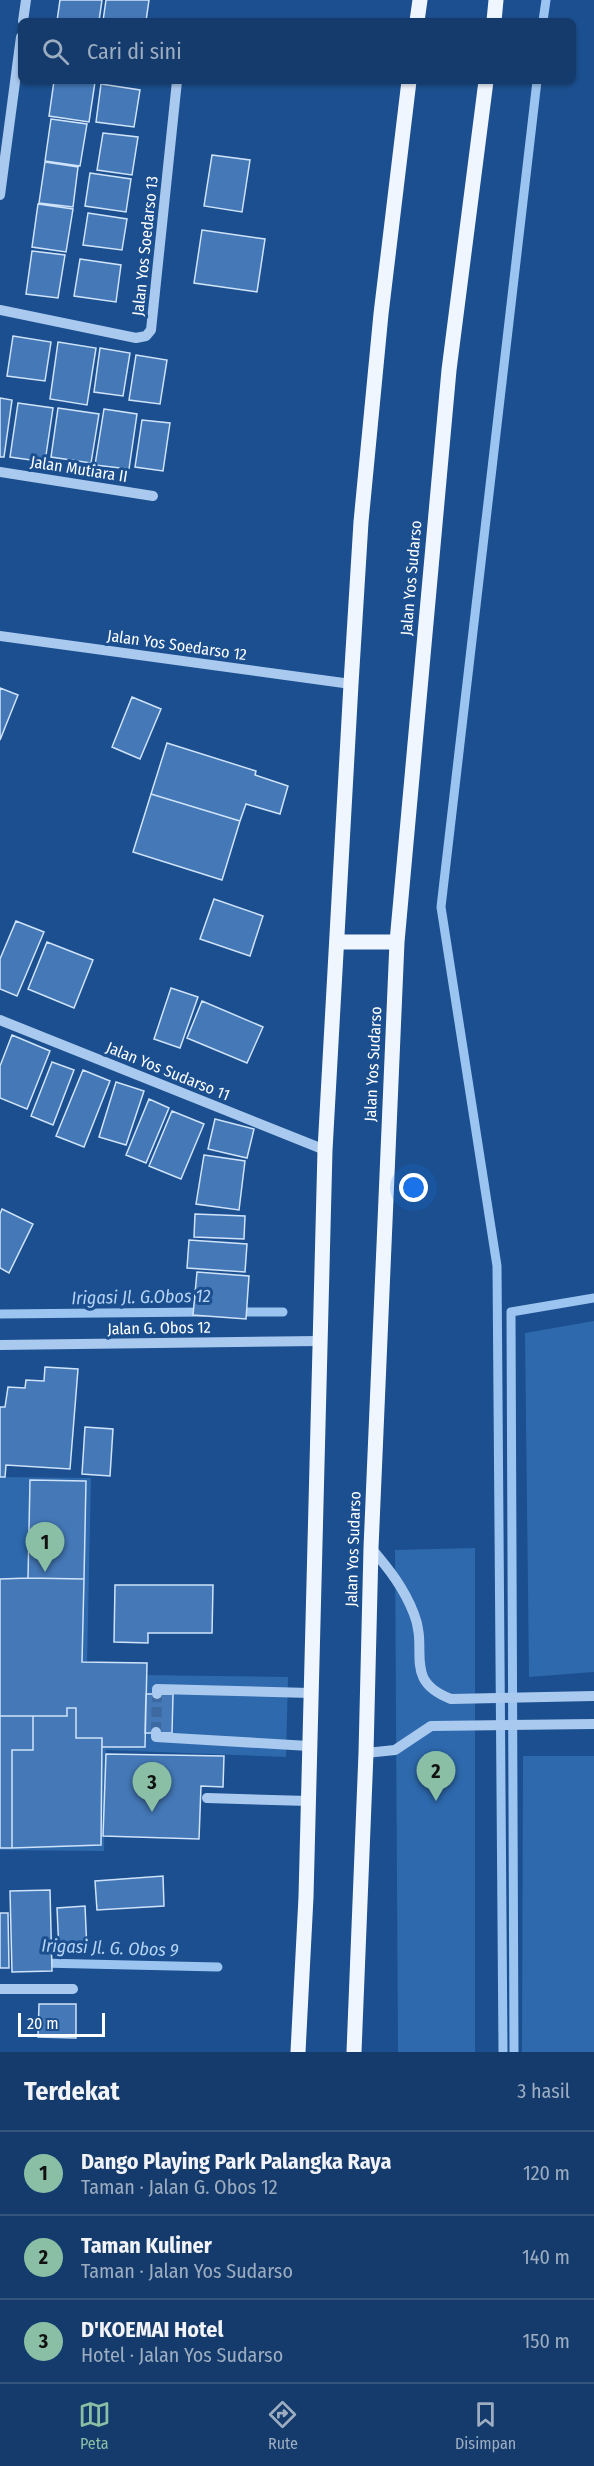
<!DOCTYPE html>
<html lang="id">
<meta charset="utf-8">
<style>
:root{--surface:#143b6b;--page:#1d4271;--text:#f1f3f6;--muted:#9dadc1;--line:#33557e;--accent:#8abfa5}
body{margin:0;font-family:"Fira Sans Condensed",sans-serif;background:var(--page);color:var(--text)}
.scale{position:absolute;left:18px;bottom:15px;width:87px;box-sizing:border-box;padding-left:6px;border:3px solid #fff;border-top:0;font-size:16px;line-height:21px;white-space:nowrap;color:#fff;-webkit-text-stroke:4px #1b4f8f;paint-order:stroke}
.you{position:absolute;left:414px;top:1188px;width:21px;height:21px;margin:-15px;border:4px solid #fff;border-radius:50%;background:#1a73e8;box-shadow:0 0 0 9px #1a73e833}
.badge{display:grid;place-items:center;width:39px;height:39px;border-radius:50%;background:var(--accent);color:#111;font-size:20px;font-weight:700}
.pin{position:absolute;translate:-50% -50px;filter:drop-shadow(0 2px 3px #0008)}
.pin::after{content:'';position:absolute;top:32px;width:21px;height:18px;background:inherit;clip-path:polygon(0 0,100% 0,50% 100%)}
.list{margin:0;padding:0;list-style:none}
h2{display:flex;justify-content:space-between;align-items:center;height:78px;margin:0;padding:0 24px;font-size:26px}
h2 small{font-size:20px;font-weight:400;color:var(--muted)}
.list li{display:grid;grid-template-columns:39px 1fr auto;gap:18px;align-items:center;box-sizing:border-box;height:84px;padding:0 24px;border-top:2px solid var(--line)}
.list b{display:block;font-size:22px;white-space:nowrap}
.list p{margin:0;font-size:20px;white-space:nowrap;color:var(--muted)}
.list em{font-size:20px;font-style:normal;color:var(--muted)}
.icon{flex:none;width:33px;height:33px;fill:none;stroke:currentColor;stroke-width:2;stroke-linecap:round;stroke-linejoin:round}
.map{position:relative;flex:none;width:594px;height:2052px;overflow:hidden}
.search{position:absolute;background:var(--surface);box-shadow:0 2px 4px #0004;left:18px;right:18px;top:18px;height:66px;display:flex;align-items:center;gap:15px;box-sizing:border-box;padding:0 21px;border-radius:9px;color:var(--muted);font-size:22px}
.sheet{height:330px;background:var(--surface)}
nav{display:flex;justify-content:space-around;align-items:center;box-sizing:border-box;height:84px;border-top:2px solid var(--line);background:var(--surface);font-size:16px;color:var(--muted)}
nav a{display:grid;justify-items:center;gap:3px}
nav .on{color:var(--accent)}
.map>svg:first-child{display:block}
.green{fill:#2e69ad}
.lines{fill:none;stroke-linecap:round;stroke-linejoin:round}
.stream{stroke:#9cc4f0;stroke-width:9}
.building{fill:#4478b7;stroke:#cfe3fa;stroke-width:1.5}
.minor-tunnel{stroke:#3d69a0;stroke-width:10;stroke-dasharray:10 5;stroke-linecap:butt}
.minor{stroke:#a9c9ee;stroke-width:10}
.major{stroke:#f0f6ff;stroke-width:15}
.labels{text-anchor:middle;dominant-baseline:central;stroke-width:6;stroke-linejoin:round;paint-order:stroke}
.street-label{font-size:16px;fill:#fff;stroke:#1b4f8f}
.water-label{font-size:18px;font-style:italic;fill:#b5d3f5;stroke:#1b4f8f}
</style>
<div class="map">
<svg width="594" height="2052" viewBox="0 0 594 2052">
<rect width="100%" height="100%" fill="#1b4f8f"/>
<!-- green -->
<path class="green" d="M 594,1321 L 594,1672 L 529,1677 L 525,1333 Z
M 0,1477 L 91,1478 L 87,1665 L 142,1675 L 288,1677 L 286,1757 L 106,1750 L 104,1851 L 0,1850 Z
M 475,1548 L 475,2052 L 398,2052 L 395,1550 Z
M 523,1756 L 594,1756 L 594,2052 L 522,2052 Z"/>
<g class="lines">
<!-- stream -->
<path class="stream" d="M 543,21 L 546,0
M 236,1312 L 283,1312
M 0,1314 L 205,1312
M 41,1963 L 218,1967
M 503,2052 L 497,1266 L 441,907 L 537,81
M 514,2052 L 511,1312 L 594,1298"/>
</g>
<!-- building -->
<path class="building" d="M 60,0 L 102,0 L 99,21 L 57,21 Z
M 106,0 L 149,0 L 146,21 L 103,21 Z
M 54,81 L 95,82 L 89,122 L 49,116 Z
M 101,84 L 140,90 L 134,127 L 96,122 Z
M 51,119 L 87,124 L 80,166 L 45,161 Z
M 103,133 L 138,137 L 132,175 L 97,170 Z
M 212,155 L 250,160 L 242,212 L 204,206 Z
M 45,162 L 78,167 L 73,207 L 39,203 Z
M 90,173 L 131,179 L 126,212 L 85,206 Z
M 38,204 L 73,209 L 66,252 L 32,247 Z
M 88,213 L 127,219 L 122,250 L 83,245 Z
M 202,230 L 265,239 L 257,292 L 194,283 Z
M 32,251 L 65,255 L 58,298 L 26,294 Z
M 80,259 L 121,265 L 116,302 L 74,296 Z
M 13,336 L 51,342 L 45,381 L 7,376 Z
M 58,342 L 96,348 L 87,405 L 50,399 Z
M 100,348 L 130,353 L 123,396 L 94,392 Z
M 136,355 L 167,360 L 160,404 L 129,400 Z
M 0,398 L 12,400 L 4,457 L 0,457 Z
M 18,403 L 53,408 L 45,462 L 10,457 Z
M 58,408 L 99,414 L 91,463 L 51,457 Z
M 104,409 L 137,414 L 129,469 L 95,465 Z
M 142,420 L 170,423 L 163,471 L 135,467 Z
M 0,688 L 18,695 L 0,740 Z
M 132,697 L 161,709 L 140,759 L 112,747 Z
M 167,743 L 256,771 L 255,775 L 288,786 L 280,814 L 246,804 L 240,821 L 151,794 Z
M 151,794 L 240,821 L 222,880 L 133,852 Z
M 214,899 L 263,916 L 250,956 L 200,939 Z
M 16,921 L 44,932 L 17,996 L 0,989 L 0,959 Z
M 47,942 L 93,960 L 74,1008 L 28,989 Z
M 171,988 L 198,997 L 180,1048 L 154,1039 Z
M 202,1001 L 263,1027 L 247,1063 L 187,1038 Z
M 12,1035 L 50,1051 L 27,1109 L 0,1098 L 0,1066 Z
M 52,1062 L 74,1070 L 53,1125 L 31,1116 Z
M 83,1070 L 110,1081 L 84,1147 L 56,1136 Z
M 116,1082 L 144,1091 L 126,1145 L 99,1137 Z
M 149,1099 L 169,1108 L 146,1163 L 126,1155 Z
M 172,1111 L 204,1124 L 181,1179 L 149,1166 Z
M 215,1119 L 254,1129 L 247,1158 L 208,1149 Z
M 204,1155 L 245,1161 L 239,1210 L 196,1204 Z
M 2,1209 L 33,1224 L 9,1273 L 0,1268 L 0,1214 Z
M 195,1214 L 245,1216 L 244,1239 L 194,1237 Z
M 189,1240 L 247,1244 L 245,1272 L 187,1268 Z
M 197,1272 L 249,1276 L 246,1319 L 193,1315 Z
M 45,1367 L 78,1369 L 70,1469 L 6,1465 L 5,1477 L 0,1477 L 0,1407 L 5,1407 L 8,1387 L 25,1388 L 26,1380 L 44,1381 Z
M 85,1427 L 113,1429 L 110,1476 L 82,1474 Z
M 30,1480 L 86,1481 L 84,1579 L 28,1578 Z
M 28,1578 L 84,1579 L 82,1662 L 147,1663 L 145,1747 L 102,1747 L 102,1738 L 76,1738 L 76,1708 L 67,1708 L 67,1716 L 0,1716 L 0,1579 Z
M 115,1585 L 213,1585 L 212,1633 L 148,1633 L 148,1643 L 114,1642 Z
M 146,1694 L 173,1694 L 172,1733 L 145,1733 Z
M 67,1708 L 76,1708 L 76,1738 L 102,1738 L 101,1845 L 12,1848 L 12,1750 L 33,1750 L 33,1716 L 67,1716 Z
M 0,1716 L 33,1716 L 33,1750 L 12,1750 L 12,1848 L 0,1848 Z
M 106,1754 L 224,1756 L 223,1787 L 201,1786 L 199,1839 L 103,1836 Z
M 163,1876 L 164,1906 L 97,1910 L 95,1881 Z
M 50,1890 L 52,1971 L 12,1972 L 10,1891 Z
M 85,1906 L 87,1951 L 59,1952 L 57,1908 Z
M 0,1913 L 8,1913 L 9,1968 L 0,1968 Z
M 39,2004 L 76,2004 L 76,2038 L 38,2037 Z"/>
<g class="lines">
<!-- minor-tunnel -->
<path class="minor-tunnel" d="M 156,1732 L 157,1694"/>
<!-- minor -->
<path class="minor" d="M 23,21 L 26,0
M 0,195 L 21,37
M 0,310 L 136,338 L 146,336 L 151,330 L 177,81
M 0,472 L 153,496
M 0,636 L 351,684
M 0,1020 L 325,1150
M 0,1345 L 319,1341
M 371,1548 C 389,1569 404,1588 414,1614 C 429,1651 402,1680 451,1699 L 594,1696
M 157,1694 L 157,1689 L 310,1693
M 156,1732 L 156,1737 L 309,1746
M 366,1753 L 395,1750 L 431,1726 L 594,1724
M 207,1798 L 308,1801
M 0,1989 L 73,1989"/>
<!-- major -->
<path class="major" d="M 417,21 L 420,0
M 494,21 L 496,0
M 338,942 L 397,942
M 298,2052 L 306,1897 L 325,1150 L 351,684 L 361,522 L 381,314 L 409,81
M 354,2052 L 366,1753 L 371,1548 L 397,942 L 449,370 L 486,81"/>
</g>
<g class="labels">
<!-- street labels -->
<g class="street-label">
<text transform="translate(145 246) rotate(-84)">Jalan Yos Soedarso 13</text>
<text transform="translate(79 469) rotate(9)">Jalan Mutiara II</text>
<text transform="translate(411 578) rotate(-85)">Jalan Yos Sudarso</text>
<text transform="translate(177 645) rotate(8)">Jalan Yos Soedarso 12</text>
<text transform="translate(373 1064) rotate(-87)">Jalan Yos Sudarso</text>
<text transform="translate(168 1071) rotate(22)">Jalan Yos Sudarso 11</text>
<text transform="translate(159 1328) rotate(-1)">Jalan G. Obos 12</text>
<text transform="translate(353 1549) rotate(-88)">Jalan Yos Sudarso</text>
</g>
<!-- water labels -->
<g class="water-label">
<text transform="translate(141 1297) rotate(-1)">Irigasi Jl. G.Obos 12</text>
<text transform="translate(110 1948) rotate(2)">Irigasi Jl. G. Obos 9</text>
</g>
</g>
</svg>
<div class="scale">20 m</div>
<div class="you"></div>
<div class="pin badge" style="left:45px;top:1572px">1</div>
<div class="pin badge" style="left:436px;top:1801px">2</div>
<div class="pin badge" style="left:152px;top:1812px">3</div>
<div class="search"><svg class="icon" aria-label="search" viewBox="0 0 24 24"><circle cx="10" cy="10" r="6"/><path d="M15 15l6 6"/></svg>Cari di sini</div>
</div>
<section class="sheet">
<h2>Terdekat<small>3 hasil</small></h2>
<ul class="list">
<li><span class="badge">1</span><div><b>Dango Playing Park Palangka Raya</b><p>Taman · Jalan G. Obos 12</p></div><em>120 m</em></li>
<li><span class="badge">2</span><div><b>Taman Kuliner</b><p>Taman · Jalan Yos Sudarso</p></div><em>140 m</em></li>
<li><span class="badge">3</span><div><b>D'KOEMAI Hotel</b><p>Hotel · Jalan Yos Sudarso</p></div><em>150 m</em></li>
</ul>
</section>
<nav>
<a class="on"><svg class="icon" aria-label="map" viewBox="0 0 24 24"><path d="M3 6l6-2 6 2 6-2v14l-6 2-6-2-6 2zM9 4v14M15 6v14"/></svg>Peta</a>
<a><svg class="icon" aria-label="directions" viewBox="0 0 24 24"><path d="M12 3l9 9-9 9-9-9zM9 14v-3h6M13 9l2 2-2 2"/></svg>Rute</a>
<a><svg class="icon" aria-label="saved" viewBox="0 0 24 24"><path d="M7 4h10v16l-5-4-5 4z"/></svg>Disimpan</a>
</nav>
